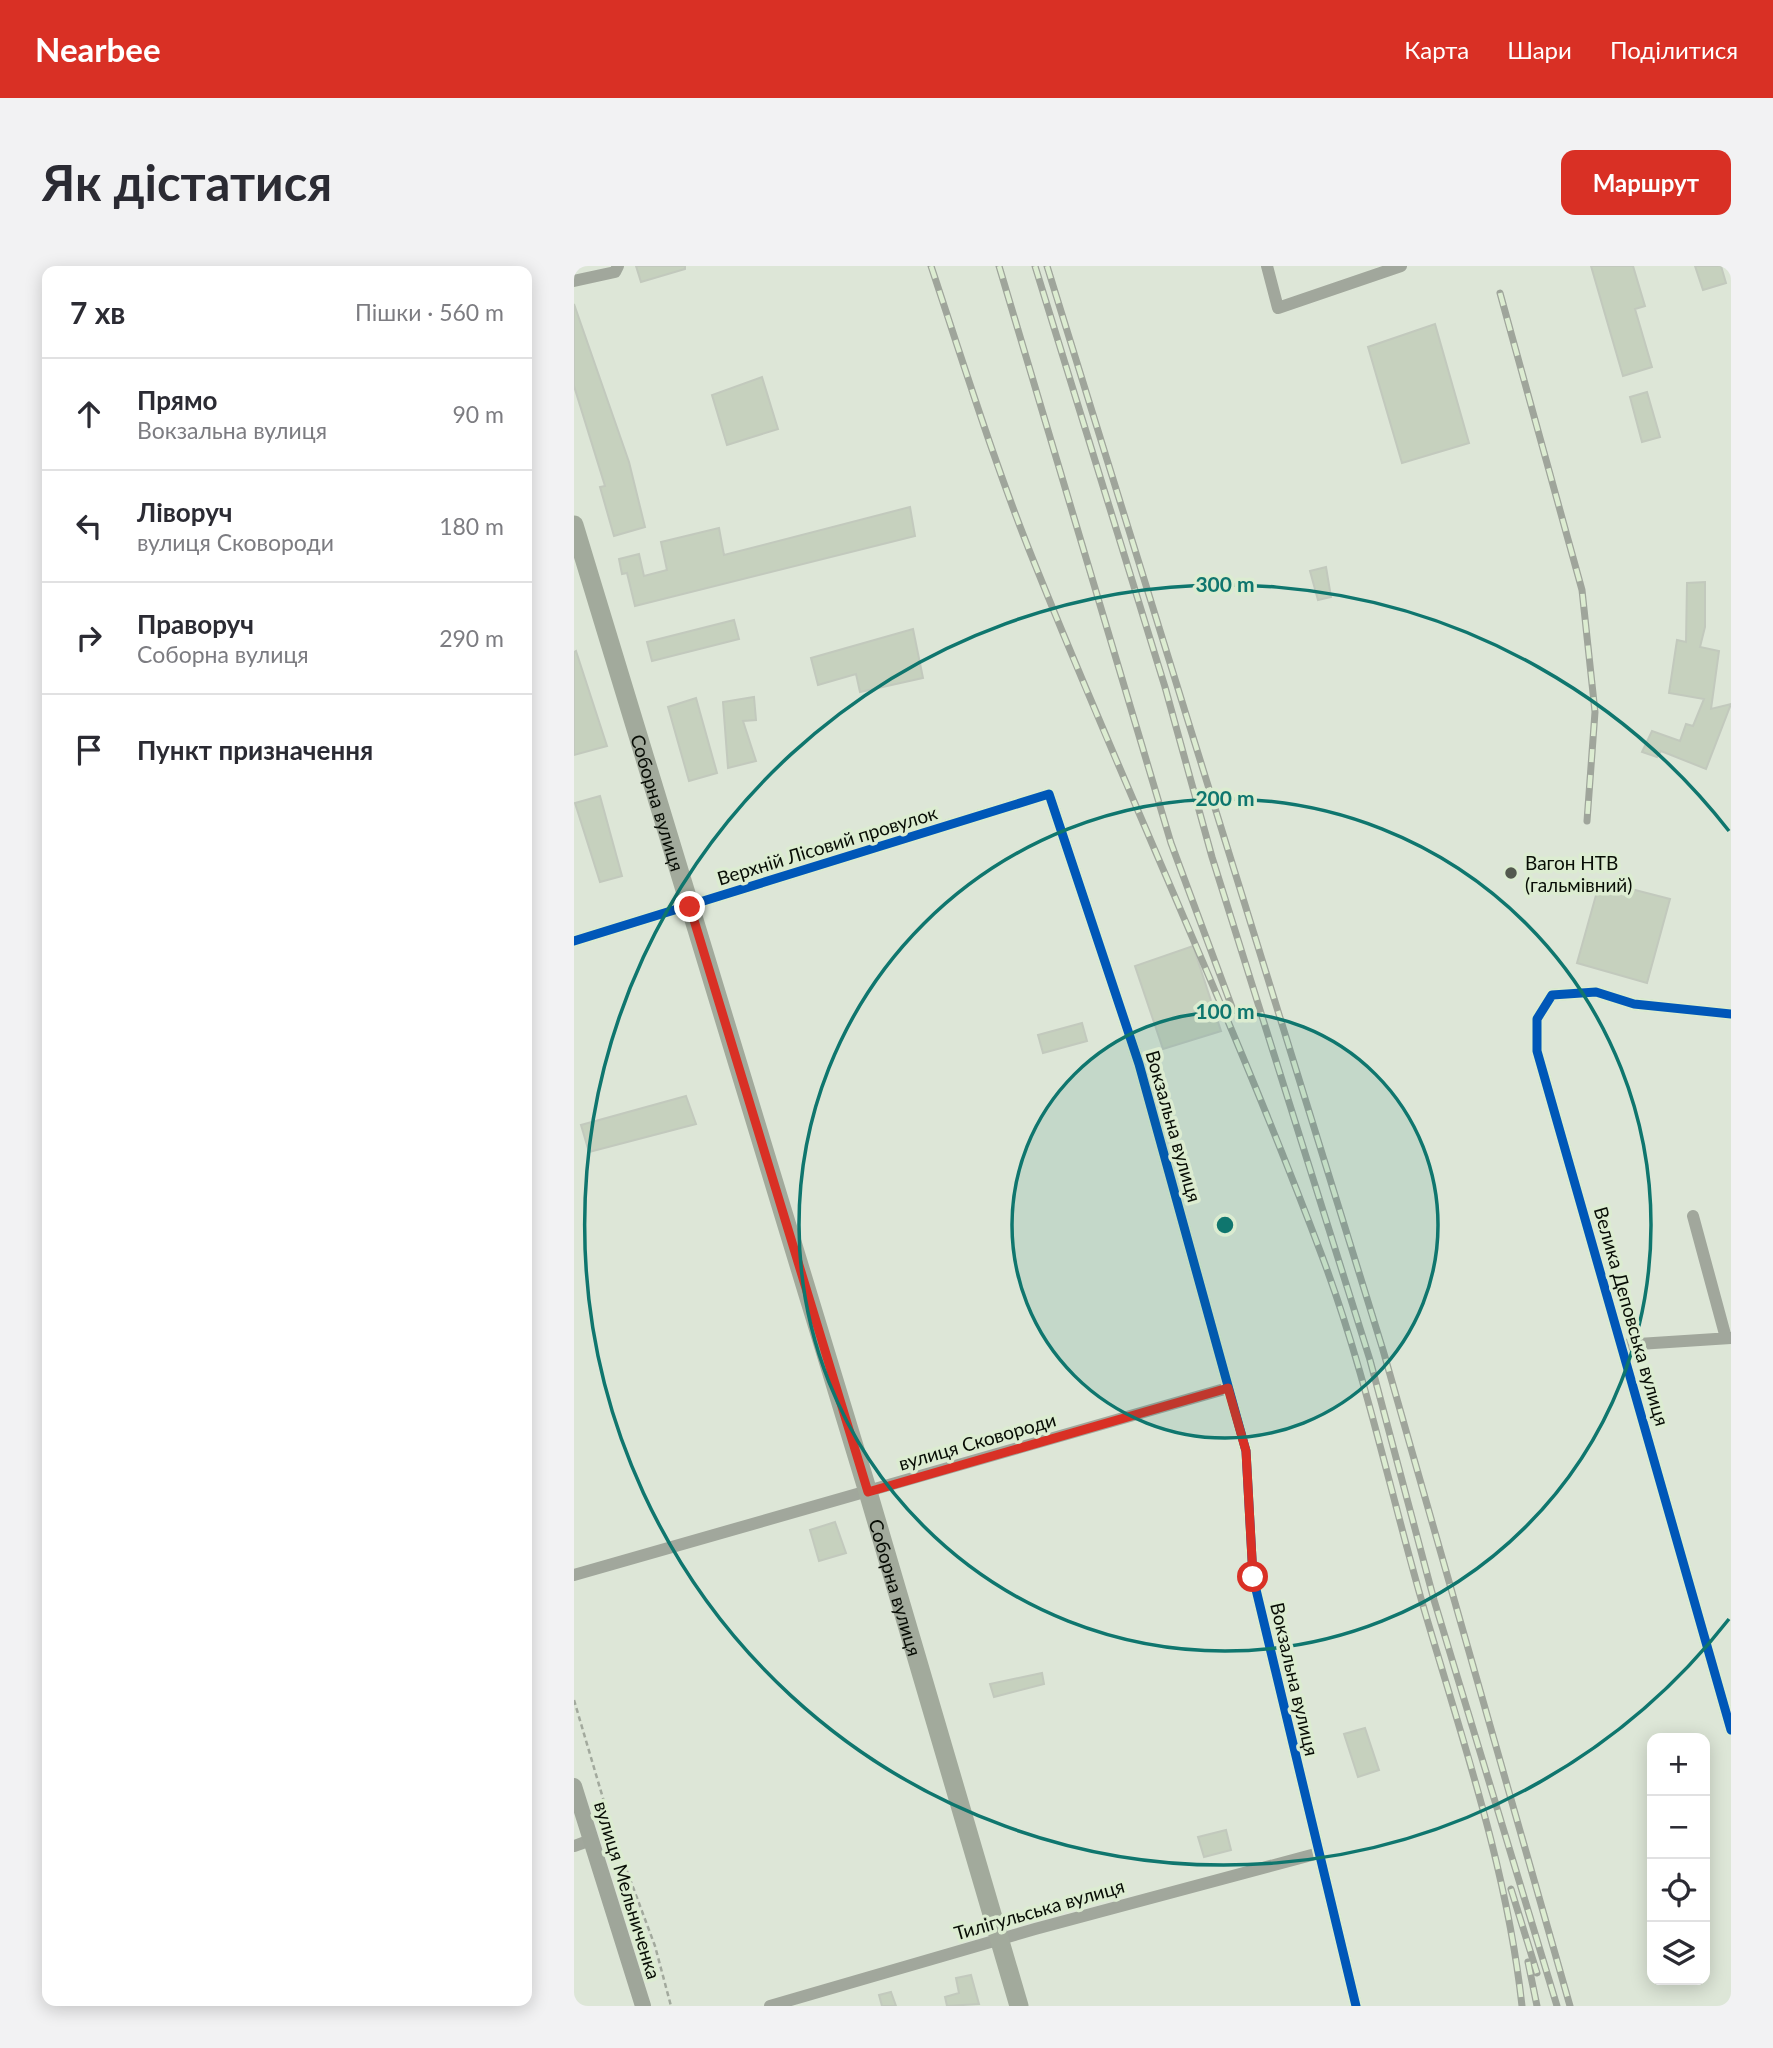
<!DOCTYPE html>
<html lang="uk">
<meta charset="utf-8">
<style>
:root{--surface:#fff;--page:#f2f2f3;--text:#2b2b33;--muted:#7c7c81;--line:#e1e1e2;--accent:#d93025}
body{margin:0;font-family:Lato,sans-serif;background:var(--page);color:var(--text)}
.controls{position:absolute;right:21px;bottom:21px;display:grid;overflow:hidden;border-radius:14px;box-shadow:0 4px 18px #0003}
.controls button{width:63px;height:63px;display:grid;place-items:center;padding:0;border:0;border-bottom:2px solid var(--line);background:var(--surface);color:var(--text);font:35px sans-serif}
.stop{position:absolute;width:21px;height:21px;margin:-16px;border:5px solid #d93025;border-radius:50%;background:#fff}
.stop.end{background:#d93025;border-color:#fff;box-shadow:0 2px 7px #0008}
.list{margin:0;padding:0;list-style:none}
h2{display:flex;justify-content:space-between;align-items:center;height:91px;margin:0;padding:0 28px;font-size:30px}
h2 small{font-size:23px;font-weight:400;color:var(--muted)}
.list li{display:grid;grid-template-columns:46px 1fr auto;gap:21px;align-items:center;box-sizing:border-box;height:112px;padding:0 28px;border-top:2px solid var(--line)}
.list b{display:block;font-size:26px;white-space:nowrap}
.list p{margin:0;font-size:23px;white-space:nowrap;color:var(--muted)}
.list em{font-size:23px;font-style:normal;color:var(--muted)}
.icon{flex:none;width:38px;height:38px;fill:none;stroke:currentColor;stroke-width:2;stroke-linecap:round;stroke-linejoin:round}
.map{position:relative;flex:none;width:1157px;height:1740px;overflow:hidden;border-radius:14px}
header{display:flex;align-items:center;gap:42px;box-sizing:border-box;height:98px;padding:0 35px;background:var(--accent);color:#fff}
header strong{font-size:33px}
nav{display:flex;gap:38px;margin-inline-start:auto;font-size:24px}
.intro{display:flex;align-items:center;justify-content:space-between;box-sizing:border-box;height:168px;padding:0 42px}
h1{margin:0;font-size:49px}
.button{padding:18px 32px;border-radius:14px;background:var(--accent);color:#fff;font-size:24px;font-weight:700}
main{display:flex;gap:42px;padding:0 42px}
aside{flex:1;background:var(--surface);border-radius:14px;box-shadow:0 4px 18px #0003}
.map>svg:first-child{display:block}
.building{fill:#c6d1be;stroke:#c2c9bd;stroke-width:2}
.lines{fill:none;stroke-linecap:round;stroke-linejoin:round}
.path{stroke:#a2a99d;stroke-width:2.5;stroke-dasharray:5 3.5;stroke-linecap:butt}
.street{stroke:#a1a79c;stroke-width:12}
.secondary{stroke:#9fa69a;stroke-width:16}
.primary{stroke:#a2aa9c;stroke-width:19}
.rail-casing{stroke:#9fa59b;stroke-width:7}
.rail{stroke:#dcecd1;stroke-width:4.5;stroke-dasharray:13;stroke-linecap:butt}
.cycleway-casing{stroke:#dcecd1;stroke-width:13}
.cycleway{stroke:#0057b8;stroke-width:9}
.route{stroke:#d93025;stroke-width:9}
.ring{fill:none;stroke:#0f766e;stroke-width:3.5}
.poi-dot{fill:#53594e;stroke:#dcecd1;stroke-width:2.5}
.labels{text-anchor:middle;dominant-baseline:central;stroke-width:7;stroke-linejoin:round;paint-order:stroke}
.street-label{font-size:19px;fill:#080d05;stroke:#dcecd1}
.poi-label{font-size:19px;fill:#080d05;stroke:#dcecd1;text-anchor:start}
.centre{fill:#0f766e;stroke:#dcecd1;stroke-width:3.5}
.ring-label{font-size:21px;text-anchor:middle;font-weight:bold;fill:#0f766e;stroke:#dcecd1;stroke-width:7;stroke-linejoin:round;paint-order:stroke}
</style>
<header>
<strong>Nearbee</strong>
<nav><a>Карта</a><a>Шари</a><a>Поділитися</a></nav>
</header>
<div class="intro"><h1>Як дістатися</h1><a class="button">Маршрут</a></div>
<main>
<aside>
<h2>7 хв<small>Пішки · 560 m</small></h2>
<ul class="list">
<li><svg class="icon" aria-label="ahead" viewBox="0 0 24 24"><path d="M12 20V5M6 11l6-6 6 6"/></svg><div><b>Прямо</b><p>Вокзальна вулиця</p></div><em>90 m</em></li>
<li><svg class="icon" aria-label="left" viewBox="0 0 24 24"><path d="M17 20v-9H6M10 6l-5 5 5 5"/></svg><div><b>Ліворуч</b><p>вулиця Сковороди</p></div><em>180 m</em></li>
<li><svg class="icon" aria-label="right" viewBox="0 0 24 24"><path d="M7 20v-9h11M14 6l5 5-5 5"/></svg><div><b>Праворуч</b><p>Соборна вулиця</p></div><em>290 m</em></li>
<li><svg class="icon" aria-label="arrive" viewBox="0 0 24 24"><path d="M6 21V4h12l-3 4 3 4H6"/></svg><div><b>Пункт призначення</b></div></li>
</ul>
</aside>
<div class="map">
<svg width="1157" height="1740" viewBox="0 0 1157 1740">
<rect width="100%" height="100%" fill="#dde6d7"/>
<!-- building -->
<path class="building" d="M 62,0 L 111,0 L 111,3 L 67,16 Z
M 1017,0 L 1059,0 L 1071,40 L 1061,43 L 1078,101 L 1049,110 Z
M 1121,0 L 1147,0 L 1152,17 L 1129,24 Z
M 0,38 L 55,196 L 71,261 L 40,270 L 26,221 L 31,220 L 0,120 Z
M 861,58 L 895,177 L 828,197 L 794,81 Z
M 188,111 L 204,163 L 153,179 L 138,129 Z
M 1073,126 L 1086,171 L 1068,176 L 1056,131 Z
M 336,241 L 341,270 L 61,340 L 53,307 L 48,308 L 45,293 L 65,288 L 70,310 L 93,304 L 87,276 L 145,262 L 150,289 Z
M 752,301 L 757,331 L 744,334 L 736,305 Z
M 1131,316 L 1131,361 L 1126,381 L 1145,385 L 1137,443 L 1157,438 L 1132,503 L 1087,485 L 1083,491 L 1068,486 L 1078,465 L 1106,475 L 1112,458 L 1119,460 L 1130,433 L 1095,427 L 1103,374 L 1112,376 L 1113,317 Z
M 160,354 L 165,373 L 78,395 L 73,376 Z
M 339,363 L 349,412 L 286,426 L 282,408 L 244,419 L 237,392 Z
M 2,385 L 33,480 L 0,489 L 0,386 Z
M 180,431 L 182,454 L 169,455 L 182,495 L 154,502 L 149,436 Z
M 122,432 L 143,507 L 115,515 L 94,441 Z
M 26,530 L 48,610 L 26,616 L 1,537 Z
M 1026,615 L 1096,633 L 1073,717 L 1003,697 Z
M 619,680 L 647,765 L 589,783 L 561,700 Z
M 508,757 L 513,775 L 469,787 L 464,769 Z
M 112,830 L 122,858 L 15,886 L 7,859 Z
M 261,1256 L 272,1287 L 245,1295 L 236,1264 Z
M 468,1407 L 470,1418 L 420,1431 L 416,1418 Z
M 791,1462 L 805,1504 L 784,1511 L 770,1468 Z
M 652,1564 L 657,1584 L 630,1591 L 624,1571 Z
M 397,1709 L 405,1738 L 373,1740 L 371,1731 L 385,1727 L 382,1712 Z
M 317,1726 L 322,1740 L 308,1740 L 305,1729 Z"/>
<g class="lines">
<!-- path -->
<path class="path" d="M 0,1434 L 41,1573 L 81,1680 L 97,1740"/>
<!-- street -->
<path class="street" d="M 693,0 L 704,42 L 827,0
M 0,15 L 41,6 L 44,0
M 0,675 L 475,528 L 565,798 L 672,1185 L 679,1311 L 782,1740
M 1157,748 L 1060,738 L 1022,726 L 978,729 L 963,753 L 963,785 L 1157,1464
M 1119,950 L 1152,1072
M 1049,1079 L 1157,1072
M 0,1309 L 654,1122
M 0,1580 L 17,1574
M 196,1740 L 461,1663 L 745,1587"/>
<!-- secondary -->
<path class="secondary" d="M 0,1520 L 69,1740"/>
<!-- primary -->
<path class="primary" id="s1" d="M 0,259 L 294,1226 L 445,1740"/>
<defs>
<path id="rail" d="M 357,0 C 391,102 423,206 464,306 C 556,535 661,758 748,990 C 790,1102 815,1221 848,1336 C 887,1470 933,1601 948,1740
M 425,0 L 597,577 L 659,744
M 461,0 L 591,421 L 638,591 L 796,1094 L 860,1334 L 983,1740
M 473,0 L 809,1084 L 996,1740
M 926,27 L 1008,324 L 1021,446 L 1013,555
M 937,1623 L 963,1707
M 954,1696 L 963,1740"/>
</defs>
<!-- rail casing -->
<use href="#rail" class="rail-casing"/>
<!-- rail -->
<use href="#rail" class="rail"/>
<defs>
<path id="cycleway" d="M 0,675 L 475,528 L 565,798 L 672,1185 L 679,1311 L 782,1740
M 1157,748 L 1060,738 L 1022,726 L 978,729 L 963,753 L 963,785 L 1157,1464"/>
</defs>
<!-- cycleway casing -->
<use href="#cycleway" class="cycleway-casing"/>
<!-- cycleway -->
<use href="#cycleway" class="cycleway"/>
</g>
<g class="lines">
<!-- route -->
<path class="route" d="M 116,641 L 294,1226 L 654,1122 L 672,1185 L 679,1311"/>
</g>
<!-- distance rings -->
<circle cx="651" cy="959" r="213" fill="#0f766e" fill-opacity=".12"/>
<g class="ring">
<circle cx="651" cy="959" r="213"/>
<circle cx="651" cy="959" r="426"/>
<path d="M1155 1353A640 640 0 1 1 1155 565"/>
</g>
<!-- markers -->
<circle class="poi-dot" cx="937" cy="607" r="7"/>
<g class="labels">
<!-- street labels -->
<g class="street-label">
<text stroke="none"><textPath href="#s1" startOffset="290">Соборна вулиця</textPath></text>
<text transform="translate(253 579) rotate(-17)">Верхній Лісовий провулок</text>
<text transform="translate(600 860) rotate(74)">Вокзальна вулиця</text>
<text transform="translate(1058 1050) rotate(74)">Велика Деповська вулиця</text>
<text transform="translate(403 1175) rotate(-16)">вулиця Сковороди</text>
<text stroke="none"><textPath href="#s1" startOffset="1110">Соборна вулиця</textPath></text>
<text transform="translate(721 1413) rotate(77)">Вокзальна вулиця</text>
<text transform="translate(54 1624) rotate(73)">вулиця Мельниченка</text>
<text transform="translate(465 1643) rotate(-16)">Тилігульська вулиця</text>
</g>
<!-- poi labels -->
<g class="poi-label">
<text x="951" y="596">Вагон НТВ<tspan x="951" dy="22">(гальмівний)</tspan></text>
</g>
</g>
<circle cx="651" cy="959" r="10" class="centre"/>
<g class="ring-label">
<text x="651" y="326">300 m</text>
<text x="651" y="540">200 m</text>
<text x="651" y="753">100 m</text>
</g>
</svg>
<div class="controls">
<button>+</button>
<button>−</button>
<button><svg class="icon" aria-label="locate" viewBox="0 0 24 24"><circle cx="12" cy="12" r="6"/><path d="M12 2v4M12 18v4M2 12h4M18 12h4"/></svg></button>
<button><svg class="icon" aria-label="layers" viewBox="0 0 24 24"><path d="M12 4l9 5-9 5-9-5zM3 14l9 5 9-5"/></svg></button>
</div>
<div class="stop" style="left:679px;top:1311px"></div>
<div class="stop end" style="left:116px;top:641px"></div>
</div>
</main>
